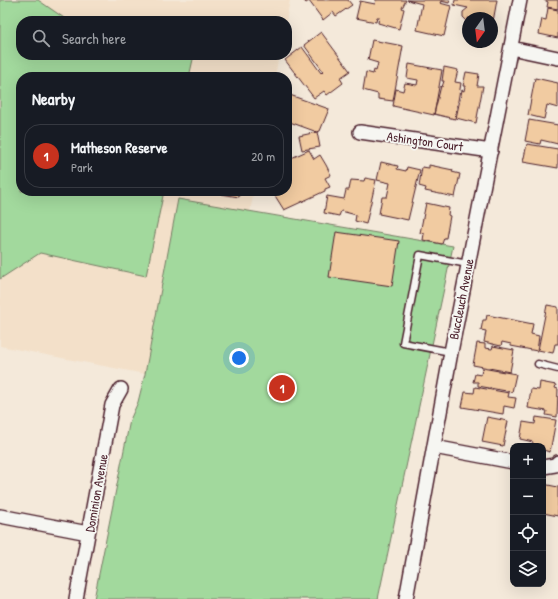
<!DOCTYPE html>
<meta charset="utf-8">
<style>
:root{--surface:#171b24;--page:#242831;--text:#f1f3f6;--muted:#9ea1a6;--line:#363941;--accent:#c8321e}
body{margin:0;font-family:"Patrick Hand",sans-serif;background:var(--page);color:var(--text)}
.controls{position:absolute;right:12px;bottom:12px;display:grid;overflow:hidden;border-radius:8px;box-shadow:0 4px 16px #0002}
.controls button{width:36px;height:36px;display:grid;place-items:center;padding:0;border:0;border-bottom:1px solid var(--line);background:var(--surface);color:var(--text);font:20px sans-serif}
.compass{position:absolute;left:462px;top:12px;width:36px;height:36px;border-radius:50%;background:var(--surface);box-shadow:0 4px 16px #0002;rotate:194deg}
.you{position:absolute;left:239px;top:358px;width:14px;height:14px;margin:-10px;border:3px solid #fff;border-radius:50%;background:#1a73e8;box-shadow:0 0 0 6px #1a73e833}
.badge{display:grid;place-items:center;width:26px;height:26px;border-radius:50%;background:var(--accent);color:#fff;font-size:13px;font-weight:700}
.pin{position:absolute;translate:-50% -50%;border:2px solid #fff;box-shadow:0 1px 4px #0006}
.list{margin:0;padding:0;list-style:none}
h2{display:flex;justify-content:space-between;align-items:center;height:52px;margin:0;padding:0 16px;font-size:17px}
h2 small{font-size:13px;font-weight:400;color:var(--muted)}
.list li{display:grid;grid-template-columns:26px 1fr auto;gap:12px;align-items:center;box-sizing:border-box;height:64px;margin:0 8px 8px;padding:0 8px;border:1px solid var(--line);border-radius:16px}
.list b{display:block;font-size:15px;white-space:nowrap}
.list p{margin:0;font-size:13px;white-space:nowrap;color:var(--muted)}
.list em{font-size:13px;font-style:normal;color:var(--muted)}
.icon{flex:none;width:22px;height:22px;fill:none;stroke:currentColor;stroke-width:2;stroke-linecap:round;stroke-linejoin:round}
.map{position:relative;flex:none;width:558px;height:599px;overflow:hidden}
.search{position:absolute;background:var(--surface);box-shadow:0 4px 16px #0002;left:16px;top:16px;width:276px;height:44px;display:flex;align-items:center;gap:10px;box-sizing:border-box;padding:0 14px;border-radius:16px;color:var(--muted);font-size:15px}
.panel{position:absolute;background:var(--surface);box-shadow:0 4px 16px #0002;left:16px;top:72px;width:276px;height:124px;border-radius:16px}
.map>svg:first-child{display:block}
.built{fill:#f3e0c9}
.green{fill:#a2d99d;stroke:#767c64}
.building{fill:#f1cba1;stroke:#4a1f2b}
.lines{fill:none;stroke-linecap:round;stroke-linejoin:round}
.lane-casing{stroke:#4a1f2b;stroke-width:9}
.street-casing{stroke:#4a1f2b;stroke-width:16}
.lane{stroke:#f6f6f2;stroke-width:6}
.street{stroke:#f6f6f2;stroke-width:13}
.labels{text-anchor:middle;dominant-baseline:central;stroke-width:3.5;stroke-linejoin:round;paint-order:stroke}
.street-label{font-size:13px;fill:#4a1f2b;stroke:#f6f6f2}
</style>
<div class="map">
<svg width="558" height="599" viewBox="0 0 558 599">
<rect width="100%" height="100%" fill="#f4e9da"/>
<filter id="ink" filterUnits="userSpaceOnUse"><feTurbulence type="fractalNoise" baseFrequency=".025" numOctaves="2"/><feDisplacementMap in="SourceGraphic" scale="8" xChannelSelector="R" yChannelSelector="G"/><feConvolveMatrix kernelMatrix="1 2 1 2 8 2 1 2 1" color-interpolation-filters="sRGB"/></filter>
<g filter="url(#ink)">
<!-- built -->
<path class="built" d="M 0,0 L 290,0 L 286,21 L 21,21 L 21,55 L 279,55 L 275,77 L 21,77 L 21,191 L 254,191 L 250,212 L 178,200 L 145,374 L 0,346 Z"/>
<!-- green -->
<path class="green" d="M 0,0 L 38,0 L 67,20 L 21,21 L 21,55 L 194,55 L 189,77 L 21,77 L 21,191 L 164,191 L 146,276 L 40,253 L 0,279 Z
M 178,199 L 453,246 L 378,599 L 94,599 L 130,420 L 138,402 L 145,374 Z"/>
<!-- building -->
<path class="building" d="M 303,0 L 348,0 L 352,5 L 336,16 L 333,12 L 323,20 L 309,1 L 306,3 Z
M 376,0 L 406,0 L 402,8 L 404,9 L 399,29 L 378,23 L 379,17 L 377,17 L 376,22 L 356,18 L 360,1 L 375,4 Z
M 407,0 L 450,0 L 449,3 L 441,1 L 440,3 L 451,6 L 444,36 L 417,30 L 422,4 Z
M 455,0 L 497,0 L 492,27 L 492,18 L 468,18 L 468,38 L 463,37 L 466,20 L 463,17 L 463,12 L 468,8 L 454,5 Z
M 544,0 L 558,0 L 558,9 L 547,7 L 548,2 Z
M 548,8 L 558,10 L 558,38 L 539,34 L 542,19 L 546,20 Z
M 321,32 L 350,71 L 340,78 L 343,83 L 327,95 L 324,91 L 314,98 L 285,60 L 302,47 L 321,73 L 323,71 L 304,45 Z
M 372,40 L 403,46 L 393,101 L 378,99 L 378,94 L 363,90 L 366,72 L 373,74 L 374,70 L 376,71 L 378,63 L 368,60 Z
M 409,64 L 442,70 L 434,115 L 393,106 L 396,89 L 403,91 L 405,83 L 417,85 L 418,80 L 407,78 Z
M 444,67 L 458,70 L 455,82 L 461,83 L 455,119 L 434,114 L 441,86 L 442,87 L 444,81 L 442,81 Z
M 466,72 L 479,74 L 477,86 L 483,86 L 476,123 L 456,118 L 462,90 L 464,91 L 465,86 L 463,86 Z
M 535,78 L 558,83 L 558,108 L 547,105 L 544,119 L 528,115 Z
M 287,94 L 329,109 L 320,131 L 317,132 L 287,121 Z
M 529,120 L 558,125 L 558,144 L 541,140 L 540,144 L 525,141 Z
M 317,132 L 320,147 L 302,150 L 299,136 Z
M 527,144 L 558,149 L 558,168 L 523,162 Z
M 309,150 L 314,159 L 320,155 L 326,165 L 331,175 L 325,178 L 330,187 L 325,189 L 325,191 L 284,210 L 272,191 L 287,191 L 287,160 Z
M 381,162 L 398,166 L 397,169 L 406,171 L 407,167 L 420,170 L 408,220 L 379,214 L 382,197 L 387,197 L 390,183 L 377,180 Z
M 429,165 L 453,170 L 452,172 L 460,174 L 455,197 L 425,191 L 426,188 L 419,186 L 422,167 L 429,168 Z
M 365,178 L 376,180 L 366,224 L 355,221 L 356,215 L 341,211 L 339,216 L 324,213 L 327,196 L 344,199 L 346,190 L 349,190 L 351,180 L 364,181 Z
M 221,191 L 240,191 L 239,197 L 221,194 Z
M 426,203 L 449,208 L 448,215 L 450,216 L 446,238 L 444,238 L 442,244 L 423,240 L 424,234 L 420,233 Z
M 336,232 L 399,241 L 392,286 L 329,277 Z
M 547,305 L 558,307 L 558,344 L 555,344 L 553,353 L 538,350 Z
M 487,315 L 533,324 L 531,334 L 539,336 L 537,351 L 511,346 L 511,344 L 502,342 L 501,346 L 484,342 L 486,331 L 481,330 L 483,320 L 486,320 Z
M 477,343 L 485,344 L 485,348 L 492,349 L 493,346 L 514,350 L 510,372 L 473,365 Z
M 482,368 L 516,374 L 512,392 L 478,386 L 478,382 L 473,382 L 475,374 L 481,375 Z
M 540,382 L 556,385 L 555,388 L 558,389 L 557,417 L 546,415 L 547,411 L 528,408 L 531,389 L 539,390 Z
M 475,387 L 509,393 L 508,397 L 516,398 L 514,408 L 504,406 L 503,414 L 462,407 L 465,392 L 474,393 Z
M 487,417 L 508,421 L 503,446 L 482,442 Z
M 536,417 L 556,420 L 550,452 L 543,450 L 543,446 L 532,446 L 533,442 L 520,439 L 523,422 L 535,424 Z
M 543,484 L 558,487 L 558,516 L 543,513 Z"/>
<g class="lines">
<defs>
<path id="lane" d="M 451,352 L 403,343 L 420,255 L 468,264
M 538,364 L 558,369"/>
<path id="street" d="M 511,48 L 558,58
M 360,132 L 491,151
M 434,447 L 513,462
M 543,467 L 555,465 L 558,462
M 0,516 L 88,533
M 76,599 L 112,405 L 121,389
M 406,599 L 451,352 L 520,0"/>
</defs>
<!-- lane casing -->
<use href="#lane" class="lane-casing"/>
<!-- street casing -->
<use href="#street" class="street-casing"/>
<!-- lane -->
<use href="#lane" class="lane"/>
<!-- street -->
<use href="#street" class="street"/>
</g>
</g>
<g class="labels">
<!-- street labels -->
<g class="street-label">
<text transform="translate(425 141) rotate(8)">Ashington Court</text>
<text transform="translate(461 299) rotate(-79)">Buccleuch Avenue</text>
<text transform="translate(96 493) rotate(-80)">Dominion Avenue</text>
</g>
</g>
</svg>
<div class="controls">
<button>+</button>
<button>−</button>
<button><svg class="icon" aria-label="locate" viewBox="0 0 24 24"><circle cx="12" cy="12" r="6"/><path d="M12 2v4M12 18v4M2 12h4M18 12h4"/></svg></button>
<button><svg class="icon" aria-label="layers" viewBox="0 0 24 24"><path d="M12 4l9 5-9 5-9-5zM3 14l9 5 9-5"/></svg></button>
</div>
<svg class="compass" viewBox="-18 -18 36 36"><path d="M0-13l5 13h-10z" fill="#e53935"/><path d="M0 13l5-13h-10z" fill="#9ea1a6"/></svg>
<div class="you"></div>
<div class="pin badge" style="left:282px;top:388px">1</div>
<div class="search"><svg class="icon" aria-label="search" viewBox="0 0 24 24"><circle cx="10" cy="10" r="6"/><path d="M15 15l6 6"/></svg>Search here</div>
<section class="panel">
<h2>Nearby<small></small></h2>
<ul class="list">
<li><span class="badge">1</span><div><b>Matheson Reserve</b><p>Park</p></div><em>20 m</em></li>
</ul>
</section>
</div>
